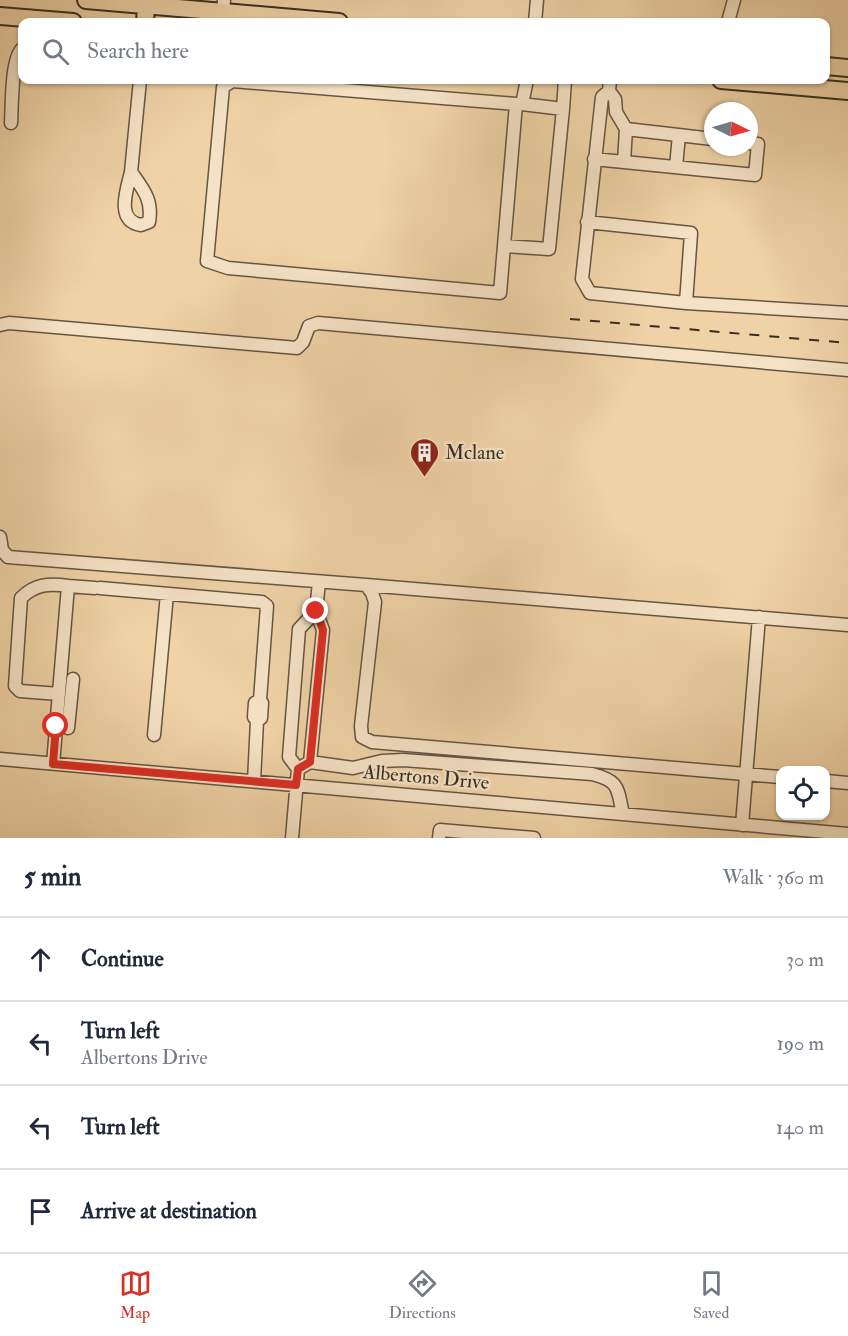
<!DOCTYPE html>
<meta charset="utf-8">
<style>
:root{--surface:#fff;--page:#f2f2f3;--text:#1f2937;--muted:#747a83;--line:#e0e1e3;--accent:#d93025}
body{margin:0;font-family:"IM FELL Double Pica",serif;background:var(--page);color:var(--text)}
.controls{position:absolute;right:18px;bottom:18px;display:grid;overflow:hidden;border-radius:12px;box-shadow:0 2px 4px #0004}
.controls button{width:54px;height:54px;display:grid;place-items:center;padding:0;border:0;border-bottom:2px solid var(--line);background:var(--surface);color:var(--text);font:30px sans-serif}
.compass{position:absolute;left:704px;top:102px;width:54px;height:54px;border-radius:50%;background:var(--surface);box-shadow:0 2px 4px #0004;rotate:95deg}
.stop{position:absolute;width:18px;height:18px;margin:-14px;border:4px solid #d93025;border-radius:50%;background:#fff}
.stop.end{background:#d93025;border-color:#fff;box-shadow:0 2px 6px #0008}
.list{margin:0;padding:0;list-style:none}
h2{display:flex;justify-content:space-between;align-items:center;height:78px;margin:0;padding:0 24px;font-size:26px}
h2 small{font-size:20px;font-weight:400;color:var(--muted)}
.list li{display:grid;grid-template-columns:39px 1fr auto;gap:18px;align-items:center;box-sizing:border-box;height:84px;padding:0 24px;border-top:2px solid var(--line)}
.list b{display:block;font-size:22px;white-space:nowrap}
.list p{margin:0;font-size:20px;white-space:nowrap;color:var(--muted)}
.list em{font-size:20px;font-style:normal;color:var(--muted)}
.icon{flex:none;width:33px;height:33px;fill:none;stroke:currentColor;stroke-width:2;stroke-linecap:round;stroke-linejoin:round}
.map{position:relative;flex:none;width:848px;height:838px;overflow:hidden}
.search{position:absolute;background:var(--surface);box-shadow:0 2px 4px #0004;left:18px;right:18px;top:18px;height:66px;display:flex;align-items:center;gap:15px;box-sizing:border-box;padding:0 21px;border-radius:12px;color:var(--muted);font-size:22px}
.sheet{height:414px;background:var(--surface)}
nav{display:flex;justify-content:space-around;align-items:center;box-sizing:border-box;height:84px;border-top:2px solid var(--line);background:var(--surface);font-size:16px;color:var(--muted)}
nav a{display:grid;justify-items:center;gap:3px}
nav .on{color:var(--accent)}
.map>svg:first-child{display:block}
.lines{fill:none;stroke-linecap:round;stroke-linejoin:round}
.minor-casing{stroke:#645644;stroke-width:15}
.major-casing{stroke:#352d23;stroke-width:20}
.minor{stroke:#f5e2c5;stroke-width:12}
.major{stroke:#efd2a6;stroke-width:16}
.rail{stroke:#352d23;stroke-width:2;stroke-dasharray:10 10;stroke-linecap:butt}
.route{stroke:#d93025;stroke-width:8}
.labels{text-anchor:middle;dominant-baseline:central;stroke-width:5;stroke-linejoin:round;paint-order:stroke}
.poi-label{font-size:20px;fill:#352d23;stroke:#f5e2c5;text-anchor:start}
.street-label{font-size:20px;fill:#352d23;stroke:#f5e2c5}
</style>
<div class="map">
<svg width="848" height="838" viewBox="0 0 848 838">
<rect width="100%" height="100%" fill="#efd2a6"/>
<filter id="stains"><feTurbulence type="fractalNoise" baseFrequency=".00333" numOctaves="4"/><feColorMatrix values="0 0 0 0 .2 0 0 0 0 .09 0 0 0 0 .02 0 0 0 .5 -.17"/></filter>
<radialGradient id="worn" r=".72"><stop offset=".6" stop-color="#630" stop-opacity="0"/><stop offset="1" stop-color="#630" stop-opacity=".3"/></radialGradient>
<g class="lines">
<defs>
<path id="minor" d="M 223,12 L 224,0
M 535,22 L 537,0
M 728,22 L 734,0
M 610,80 L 609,91 L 615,99 L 616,112 L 626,129 L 624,162 L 755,175 L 758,144 L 749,143
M 609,91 L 602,97 L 582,279 L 590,293 L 686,303 L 848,313
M 516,104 L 500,293 L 228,268 L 207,261 L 223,87 L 232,81 L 516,104 L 522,104 L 527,80
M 522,104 L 563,109 L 565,80
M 11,123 C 12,107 11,59 22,49
M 626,129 L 713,139
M 594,159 L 624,162
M 676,167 L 679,135
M 131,172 C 143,189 153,200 149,222 L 141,225 C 115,221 127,189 131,172 Z
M 131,172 L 140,80
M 587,222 L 691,233 L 686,303
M 504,246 L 549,249 L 563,109
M 0,325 L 9,323 L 297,348 L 303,342 L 309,326 L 318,323 L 848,370
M 0,537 L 2,550 L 8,557 L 366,585 L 372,593 L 375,602 L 361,726 L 362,737 L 372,742 L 780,777
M 366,585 L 848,625
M 100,588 L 262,602 L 267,606 L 260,700
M 316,611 L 319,582
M 59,694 L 20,691 L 15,686 L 21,598 C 35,584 49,583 68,586
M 68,728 L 73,679
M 154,735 L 167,594
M 0,759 L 848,834
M 310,762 L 353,768 L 382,761 L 403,760 L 592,774 C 620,781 617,788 623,814
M 53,764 L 68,586 L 95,588
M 254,781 L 257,721 L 261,718 L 262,703 L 260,700 L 255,703 L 254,717 L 257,721
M 826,781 L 848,783
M 742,825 L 759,617
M 292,838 L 298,769 L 289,757 L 299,629 L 316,611 L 323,630 L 310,762 L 298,769
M 439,838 L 440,830 L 534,838"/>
<path id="major" d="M 86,0 L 339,22
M 0,16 L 73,22
M 145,22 L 146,6
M 826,66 L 848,68
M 721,80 L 848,91"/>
</defs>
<!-- minor casing -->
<use href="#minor" class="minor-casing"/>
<!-- major casing -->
<use href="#major" class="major-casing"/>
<!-- minor -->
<use href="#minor" class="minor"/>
<!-- major -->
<use href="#major" class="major"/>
<!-- rail -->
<path class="rail" d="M 570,319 L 848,343"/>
</g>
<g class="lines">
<!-- route -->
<path class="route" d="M 56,726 L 53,764 L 296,785 L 298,769 L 310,762 L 323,630 L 316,611"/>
</g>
<!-- icons -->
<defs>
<symbol id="building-pin" viewBox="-11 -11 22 30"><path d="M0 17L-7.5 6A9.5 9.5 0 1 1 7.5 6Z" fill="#8f2418" stroke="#f5e2c5"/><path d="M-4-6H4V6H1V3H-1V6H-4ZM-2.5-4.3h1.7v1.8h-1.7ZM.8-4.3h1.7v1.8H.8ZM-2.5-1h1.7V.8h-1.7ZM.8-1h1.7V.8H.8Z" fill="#fff"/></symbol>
</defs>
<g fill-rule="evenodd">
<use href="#building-pin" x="408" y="436" width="33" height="45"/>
</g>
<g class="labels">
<!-- poi labels -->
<g class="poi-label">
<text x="445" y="452">Mclane</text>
</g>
<!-- street labels -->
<g class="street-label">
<text transform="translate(426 777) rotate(5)">Albertons Drive</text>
</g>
</g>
<rect width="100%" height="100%" filter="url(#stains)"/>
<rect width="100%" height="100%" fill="url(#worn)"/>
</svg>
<div class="controls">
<button><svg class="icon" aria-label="locate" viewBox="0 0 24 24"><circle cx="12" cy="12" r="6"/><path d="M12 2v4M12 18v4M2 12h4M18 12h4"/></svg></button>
</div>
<svg class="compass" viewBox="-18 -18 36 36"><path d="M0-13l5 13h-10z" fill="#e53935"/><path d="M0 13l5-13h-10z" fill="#747a83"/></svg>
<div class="stop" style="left:56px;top:726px"></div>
<div class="stop end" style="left:316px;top:611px"></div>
<div class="search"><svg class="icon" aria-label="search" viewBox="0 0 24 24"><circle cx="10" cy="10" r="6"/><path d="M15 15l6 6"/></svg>Search here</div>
</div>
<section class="sheet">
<h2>5 min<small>Walk · 360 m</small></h2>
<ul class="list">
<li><svg class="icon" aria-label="ahead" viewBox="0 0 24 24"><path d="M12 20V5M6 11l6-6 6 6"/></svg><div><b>Continue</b></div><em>30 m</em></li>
<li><svg class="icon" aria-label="left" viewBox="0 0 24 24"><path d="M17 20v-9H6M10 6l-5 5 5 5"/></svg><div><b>Turn left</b><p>Albertons Drive</p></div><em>190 m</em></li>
<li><svg class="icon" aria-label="left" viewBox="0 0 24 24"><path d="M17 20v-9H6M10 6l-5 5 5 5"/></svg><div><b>Turn left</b></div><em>140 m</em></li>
<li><svg class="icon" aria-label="arrive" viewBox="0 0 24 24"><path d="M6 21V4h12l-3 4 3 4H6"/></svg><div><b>Arrive at destination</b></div></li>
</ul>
</section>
<nav>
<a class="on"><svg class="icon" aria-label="map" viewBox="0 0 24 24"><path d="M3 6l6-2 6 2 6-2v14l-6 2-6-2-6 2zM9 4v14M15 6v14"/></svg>Map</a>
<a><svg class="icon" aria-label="directions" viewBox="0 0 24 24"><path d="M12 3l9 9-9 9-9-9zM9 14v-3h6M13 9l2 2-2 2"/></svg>Directions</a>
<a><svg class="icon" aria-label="saved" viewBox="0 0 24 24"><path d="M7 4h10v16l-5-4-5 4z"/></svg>Saved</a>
</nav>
